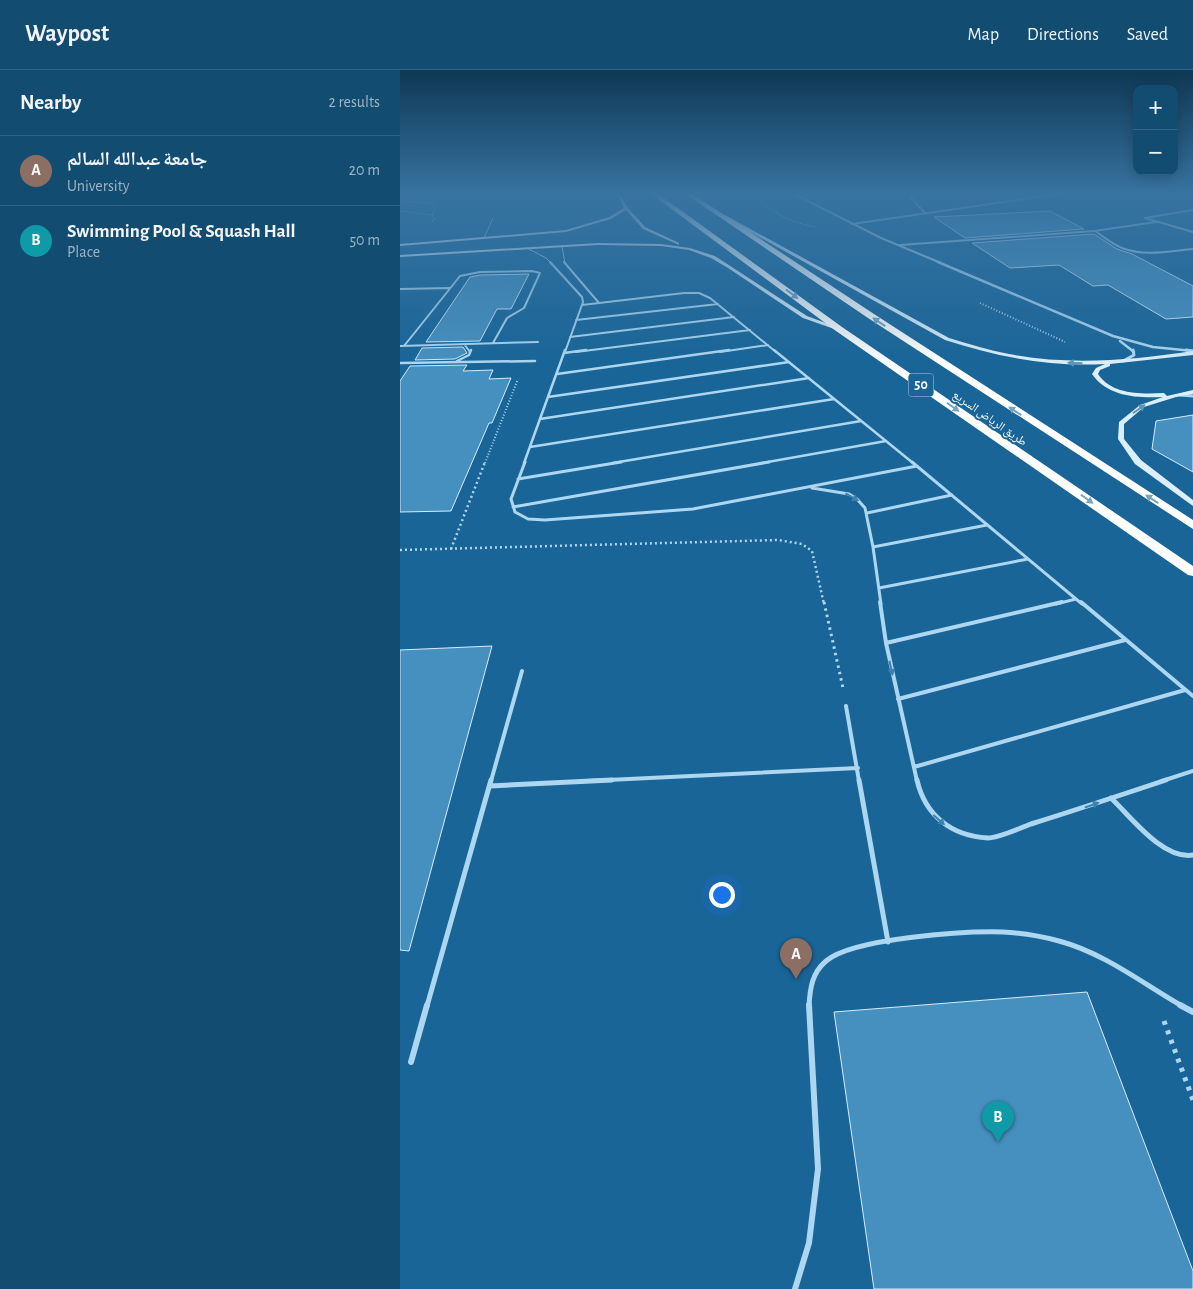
<!DOCTYPE html>
<meta charset="utf-8">
<style>
:root{--surface:#134c71;--page:#1c5376;--text:#f1f3f6;--muted:#9db4c3;--line:#326384;--accent:#95b2f1}
body{margin:0;font-family:"Alegreya Sans","Noto Naskh Arabic",sans-serif;background:var(--page);color:var(--text)}
.controls{position:absolute;right:15px;top:15px;display:grid;overflow:hidden;border-radius:10px;box-shadow:0 2px 12px #0003}
.controls button{width:45px;height:45px;display:grid;place-items:center;padding:0;border:0;border-bottom:1px solid var(--line);background:var(--surface);color:var(--text);font:25px sans-serif}
.you{position:absolute;left:321px;top:824px;width:18px;height:18px;margin:-12px;border:4px solid #fff;border-radius:50%;background:#1a73e8;box-shadow:0 0 0 8px #1a73e833}
.badge{display:grid;place-items:center;width:32px;height:32px;border-radius:50%;background:var(--accent);color:#fff;font-size:16px;font-weight:700}
.pin{position:absolute;translate:-50% -41px;filter:drop-shadow(0 1px 2px #0008)}
.pin::after{content:'';position:absolute;top:26px;width:18px;height:15px;background:inherit;clip-path:polygon(0 0,100% 0,50% 100%)}
.list{margin:0;padding:0;list-style:none}
h2{display:flex;justify-content:space-between;align-items:center;height:65px;margin:0;padding:0 20px;font-size:21px}
h2 small{font-size:16px;font-weight:400;color:var(--muted)}
.list li{display:grid;grid-template-columns:32px 1fr auto;gap:15px;align-items:center;box-sizing:border-box;height:70px;padding:0 20px;border-top:1px solid var(--line)}
.list b{display:block;font-size:19px;white-space:nowrap}
.list p{margin:0;font-size:16px;white-space:nowrap;color:var(--muted)}
.list em{font-size:16px;font-style:normal;color:var(--muted)}
.map{position:relative;flex:none;width:793px;height:1219px;overflow:hidden}
header{display:flex;align-items:center;gap:30px;box-sizing:border-box;height:70px;padding:0 25px;background:var(--surface);border-bottom:1px solid var(--line)}
header strong{font-size:24px}
nav{display:flex;gap:28px;margin-inline-start:auto;font-size:18px}
main{display:flex}
aside{flex:1;background:var(--surface)}
.map>svg:first-child{display:block}
.building{fill:#4690bf;stroke:#d4ecfb}
.lines{fill:none;stroke-linecap:round;stroke-linejoin:round}
.path-far4{stroke:#add6f0;stroke-width:1;stroke-dasharray:1 1;stroke-linecap:butt}
.path-far3{stroke:#add6f0;stroke-width:2;stroke-dasharray:1 2;stroke-linecap:butt}
.path-far2{stroke:#add6f0;stroke-width:2.5;stroke-dasharray:2 3;stroke-linecap:butt}
.path-far1{stroke:#add6f0;stroke-width:3;stroke-dasharray:2.5 4;stroke-linecap:butt}
.path{stroke:#add6f0;stroke-width:5;stroke-dasharray:4 6;stroke-linecap:butt}
.service-far6{stroke:#add6f0;stroke-width:1}
.service-far5{stroke:#add6f0;stroke-width:2}
.service-far4{stroke:#add6f0;stroke-width:2.5}
.service-far3{stroke:#add6f0;stroke-width:3}
.service-far2{stroke:#add6f0;stroke-width:4}
.service-far1{stroke:#add6f0;stroke-width:5}
.service{stroke:#add6f0;stroke-width:6}
.minor-far2{stroke:#add6f0;stroke-width:2}
.minor-far1{stroke:#add6f0;stroke-width:2.5}
.minor{stroke:#add6f0;stroke-width:3}
.secondary{fill:#dbeefb;fill-rule:evenodd}
.motorway{fill:#fff;fill-rule:evenodd}
.oneway{fill:#75a3c1}
.oneway2{fill:#5d95ba}
.oneway3{fill:#3e81ad}
.labels{text-anchor:middle;dominant-baseline:central;stroke-width:4;stroke-linejoin:round;paint-order:stroke}
.far-street-label{font-size:12px;fill:#fff;stroke:#196597}
.shield{fill:#196597;stroke:#bad1e0;stroke-width:1}
.shield-label{font-size:14px;font-weight:bold;fill:#fff}
</style>
<header>
<strong>Waypost</strong>
<nav><a>Map</a><a>Directions</a><a>Saved</a></nav>
</header>
<main>
<aside>
<h2>Nearby<small>2 results</small></h2>
<ul class="list">
<li><span class="badge" style="background:#8d6e63">A</span><div><b>جامعة عبدالله السالم</b><p>University</p></div><em>20 m</em></li>
<li><span class="badge" style="background:#0f9aa8">B</span><div><b>Swimming Pool &amp; Squash Hall</b><p>Place</p></div><em>50 m</em></li>
</ul>
</aside>
<div class="map">
<svg width="793" height="1219" viewBox="0 0 793 1219">
<rect width="100%" height="100%" fill="#196597"/>
<!-- building -->
<path class="building" d="M 650,141 L 684,159 L 565,168 L 534,147 Z
M 694,164 L 717,179 L 732,184 L 793,216 L 793,247 L 766,249 L 708,215 L 693,216 L 659,195 L 610,198 L 572,173 Z
M 129,204 L 111,239 L 97,239 L 80,271 L 26,272 L 70,207 L 80,205 Z
M 63,277 L 67,283 L 55,289 L 15,290 L 22,278 Z
M 67,295 L 63,301 L 93,300 L 89,309 L 111,308 L 92,353 L 89,353 L 51,441 L 0,442 L 0,311 L 10,296 Z
M 793,345 L 793,402 L 752,379 L 756,351 Z
M 92,576 L 9,881 L 0,880 L 0,580 Z
M 687,922 L 793,1201 L 793,1219 L 474,1219 L 434,942 Z"/>
<g class="lines">
<!-- path-far4 -->
<path class="path-far4" d="M 354,123 C 371,143 389,152 415,157
M 0,131 L 34,134 L 36,136 L 32,145
M 0,141 L 32,145 L 35,149 L 30,153"/>
<!-- path-far3 -->
<path class="path-far3" d="M 580,233 L 665,272
M 85,393 L 118,309"/>
<!-- path-far2 -->
<path class="path-far2" d="M 51,479 L 85,392
M 0,480 L 378,470 L 402,474 L 412,481 L 424,534"/>
<!-- path-far1 -->
<path class="path-far1" d="M 424,532 L 443,618"/>
<!-- path -->
<path class="path" d="M 764,951 L 793,1030"/>
<!-- service-far6 -->
<path class="service-far6" d="M 84,168 L 93,148
M 162,176 L 165,193
M 127,178 L 146,188 L 151,193"/>
<!-- service-far5 -->
<path class="service-far5" d="M 150,192 L 182,227 L 183,232 L 165,282
M 164,192 L 199,233
M 0,219 L 50,218
M 182,235 L 284,223 L 299,223 L 310,228 L 376,282
M 176,250 L 318,234
M 170,267 L 334,247
M 64,274 L 70,282
M 0,276 L 138,272
M 4,276 L 60,206 L 80,202 L 132,201 L 140,203 L 124,238 L 107,248 L 93,273
M 176,282 L 350,260
M 320,282 L 368,275"/>
<!-- service-far4 -->
<path class="service-far4" d="M 374,280 L 513,393
M 164,283 L 186,280
M 57,291 L 69,285 L 71,280
M 0,293 L 135,291
M 157,304 L 329,280
M 148,327 L 389,292
M 140,349 L 409,308
M 130,377 L 434,329
M 124,393 L 165,280
M 213,393 L 461,351
M 362,393 L 486,371"/>
<!-- service-far3 -->
<path class="service-far3" d="M 125,392 L 111,429 L 115,442 L 128,449 L 145,450 L 293,439 L 517,396
M 512,392 L 682,534
M 118,409 L 221,392
M 412,418 L 449,424 L 457,429 L 465,438 L 473,477 L 481,534
M 113,437 L 369,392
M 467,443 L 552,425
M 473,477 L 587,455
M 479,518 L 628,489
M 656,534 L 676,529"/>
<!-- service-far2 -->
<path class="service-far2" d="M 480,532 L 486,573 L 517,711
M 681,532 L 793,626
M 486,573 L 662,532
M 498,629 L 725,570
M 446,636 L 459,711
M 514,697 L 785,620
M 91,711 L 122,601
M 187,711 L 458,698
M 762,711 L 793,701"/>
<!-- service-far1 -->
<path class="service-far1" d="M 459,710 L 488,872
M 517,710 C 525,745 551,766 588,768 C 599,768 620,758 631,754 C 676,740 721,725 766,710
M 90,716 L 212,710
M 711,728 C 731,747 763,790 793,785
M 27,936 L 91,710
M 409,936 C 410,918 412,903 426,891 C 453,868 565,861 603,862 C 622,863 641,866 659,871 C 704,883 742,913 782,936"/>
<!-- service -->
<path class="service" d="M 780,935 L 793,942
M 11,992 L 27,935
M 395,1219 L 409,1173 L 418,1099 L 409,935"/>
<!-- minor-far2 -->
<path class="minor-far2" d="M 392,123 L 481,168 L 541,193
M 519,123 L 511,128 L 525,143
M 793,140 L 745,148 L 793,162
M 452,154 L 666,123
M 695,161 C 704,167 712,174 722,178 C 745,187 770,181 793,179
M 500,175 L 694,161 L 756,152"/>
<!-- minor-far1 -->
<path class="minor-far1" d="M 538,192 L 713,266 L 753,277 L 793,281
M 720,271 L 734,282"/>
<!-- minor -->
<path class="minor" d="M 786,280 L 793,281
M 723,291 L 734,285 L 733,280
M 780,325 L 793,326"/>
<!-- secondary -->
<path class="secondary" d="M 215,123 L 219,123 L 228,138 L 245,157 L 279,173 L 279,175 L 243,159 L 226,140 L 211,149 L 166,162 L 0,176 L 0,174 L 166,160 L 209,147 L 224,138 L 219,127 Z
M 323,145 L 325,145 L 549,268 C 569,274 588,280 609,284 C 670,296 732,290 793,281 L 793,285 L 710,294 L 710,296 L 700,300 L 698,304 C 712,325 741,324 764,323 L 767,326 L 793,320 L 793,324 L 776,327 L 744,337 L 724,354 L 724,369 L 741,390 L 793,430 L 793,436 L 735,394 L 718,369 L 719,352 L 740,335 L 763,327 C 737,328 708,327 692,304 L 696,298 L 705,294 C 650,297 597,287 545,270 L 323,147 Z
M 198,173 L 261,174 L 290,178 L 315,186 L 407,246 L 442,259 L 437,260 L 403,248 L 328,198 L 311,188 L 289,180 L 261,176 L 198,175 L 0,187 L 0,185 Z"/>
<!-- motorway -->
<path class="motorway" d="M 250,123 L 257,123 L 442,257 L 793,496 L 793,506 L 788,505 L 436,261 Z
M 284,123 L 291,123 L 474,244 L 793,450 L 793,459 L 468,248 Z"/>
</g>
<!-- one-way arrows -->
<defs><path id="oneway-solid" d="M-6-.8H1V-3.2L6.5 0L1 3.2V.8H-6Z" transform="scale(1.25)"/></defs>
<g class="oneway">
<use href="#oneway-solid" transform="translate(392 224) rotate(37)"/>
<use href="#oneway-solid" transform="translate(479 252) rotate(-147)"/>
<use href="#oneway-solid" transform="translate(553 337) rotate(35)"/>
<use href="#oneway-solid" transform="translate(615 341) rotate(-147)"/>
<use href="#oneway-solid" transform="translate(687 429) rotate(35)"/>
<use href="#oneway-solid" transform="translate(752 429) rotate(-147)"/>
</g>
<g class="oneway2">
<use href="#oneway-solid" transform="translate(675 293) rotate(-179)"/>
<use href="#oneway-solid" transform="translate(739 339) rotate(-35)"/>
</g>
<g class="oneway3">
<use href="#oneway-solid" transform="translate(452 427) rotate(29)"/>
<use href="#oneway-solid" transform="translate(491 598) rotate(77)"/>
<use href="#oneway-solid" transform="translate(692 735) rotate(-19)"/>
<use href="#oneway-solid" transform="translate(539 750) rotate(41)"/>
</g>
<!-- sky -->
<linearGradient id="sky" x2="0" y2="1"><stop stop-color="#0e3853"/><stop offset="0.42" stop-color="#3873a1"/><stop offset="1" stop-color="#3873a1" stop-opacity="0"/></linearGradient>
<rect width="793" height="294" fill="url(#sky)"/>
<g class="labels">
<!-- far-street labels -->
<g class="far-street-label">
<text transform="translate(590 348) rotate(35)">طريق الرياض السريع</text>
</g>
<!-- shield labels -->
<rect class="shield" x="508.5" y="303.5" width="25" height="23" rx="4"/>
<g class="shield-label">
<text x="521" y="315">50</text>
</g>
</g>
</svg>
<div class="controls">
<button>+</button>
<button>−</button>
</div>
<div class="you"></div>
<div class="pin badge" style="left:396px;top:909px;background:#8d6e63">A</div>
<div class="pin badge" style="left:598px;top:1072px;background:#0f9aa8">B</div>
</div>
</main>
